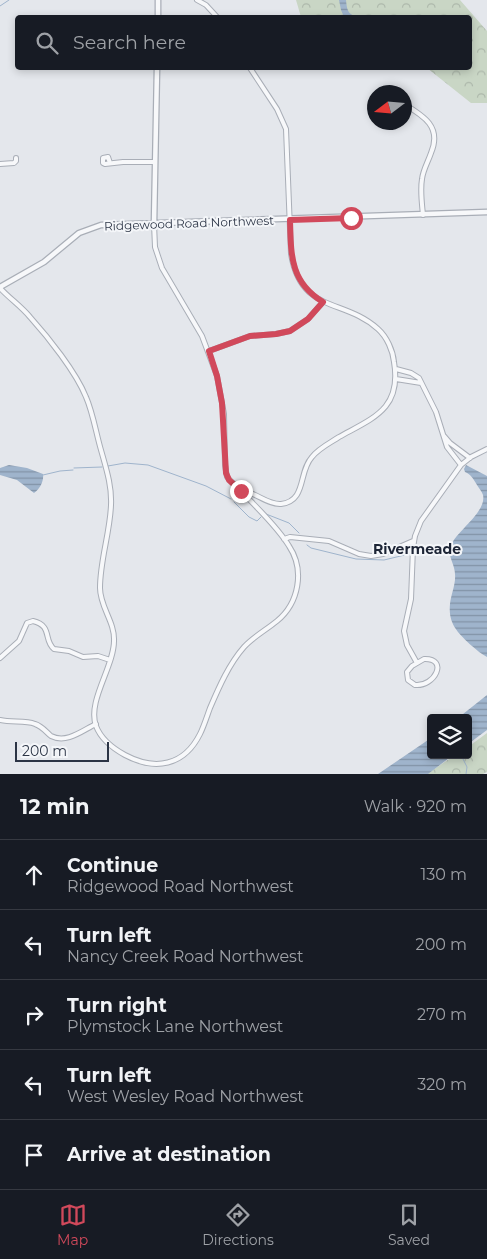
<!DOCTYPE html>
<meta charset="utf-8">
<style>
:root{--surface:#171b24;--page:#20242c;--text:#f1f3f6;--muted:#9ea1a6;--line:#363941;--accent:#d1495b}
body{margin:0;font-family:Montserrat,sans-serif;background:var(--page);color:var(--text)}
.controls{position:absolute;right:15px;bottom:15px;display:grid;overflow:hidden;border-radius:5px;box-shadow:0 2px 8px #0003}
.controls button{width:45px;height:45px;display:grid;place-items:center;padding:0;border:0;border-bottom:1px solid var(--line);background:var(--surface);color:var(--text);font:25px sans-serif}
.compass{position:absolute;left:367px;top:85px;width:45px;height:45px;border-radius:50%;background:var(--surface);box-shadow:0 2px 8px #0003;rotate:254deg}
.scale{position:absolute;left:15px;bottom:12px;width:94px;box-sizing:border-box;padding-left:5px;border:2px solid #2b3445;border-top:0;font-size:14px;line-height:18px;white-space:nowrap;color:#2b3445;-webkit-text-stroke:4px #f4f6f9;paint-order:stroke}
.stop{position:absolute;width:15px;height:15px;margin:-11px;border:4px solid #d1495b;border-radius:50%;background:#fff}
.stop.end{background:#d1495b;border-color:#fff;box-shadow:0 1px 5px #0008}
.list{margin:0;padding:0;list-style:none}
h2{display:flex;justify-content:space-between;align-items:center;height:65px;margin:0;padding:0 20px;font-size:21px}
h2 small{font-size:16px;font-weight:400;color:var(--muted)}
.list li{display:grid;grid-template-columns:32px 1fr auto;gap:15px;align-items:center;box-sizing:border-box;height:70px;padding:0 20px;border-top:1px solid var(--line)}
.list b{display:block;font-size:19px;white-space:nowrap}
.list p{margin:0;font-size:16px;white-space:nowrap;color:var(--muted)}
.list em{font-size:16px;font-style:normal;color:var(--muted)}
.icon{flex:none;width:28px;height:28px;fill:none;stroke:currentColor;stroke-width:2;stroke-linecap:round;stroke-linejoin:round}
.map{position:relative;flex:none;width:487px;height:774px;overflow:hidden}
.search{position:absolute;background:var(--surface);box-shadow:0 2px 8px #0003;left:15px;right:15px;top:15px;height:55px;display:flex;align-items:center;gap:12px;box-sizing:border-box;padding:0 18px;border-radius:5px;color:var(--muted);font-size:19px}
.sheet{height:415px;background:var(--surface)}
nav{display:flex;justify-content:space-around;align-items:center;box-sizing:border-box;height:70px;border-top:1px solid var(--line);background:var(--surface);font-size:14px;color:var(--muted)}
nav a{display:grid;justify-items:center;gap:2px}
nav .on{color:var(--accent)}
.map>svg:first-child{display:block}
.forest{fill:url(#forest-crowns)}
.water{fill:url(#water-rules)}
.lines{fill:none;stroke-linecap:round;stroke-linejoin:round}
.stream{stroke:#9fb4cc;stroke-width:1}
.minor-casing{stroke:#a9aeb7;stroke-width:6}
.tertiary-casing{stroke:#a9aeb7;stroke-width:7}
.minor{stroke:#f7f8fa;stroke-width:4}
.tertiary{stroke:#f7f8fa;stroke-width:4.5}
.route{stroke:#d1495b;stroke-width:6}
.labels{text-anchor:middle;dominant-baseline:central;stroke-width:4;stroke-linejoin:round;paint-order:stroke}
.street-label{font-size:12px;fill:#2b3445;stroke:#f4f6f9}
.neighbourhood-label{font-size:14px;font-weight:bold;fill:#1d2536;stroke:#f4f6f9}
</style>
<div class="map">
<svg width="487" height="774" viewBox="0 0 487 774">
<defs>
<pattern id="forest-crowns" width="20" height="18" patternUnits="userSpaceOnUse" patternTransform="scale(1.25)"><rect width="20" height="18" fill="#c9d6c5"/><path d="M2 6a3 3 0 1 1 6 0M12 15a3 3 0 1 1 6 0" fill="none" stroke="#adb8ab"/></pattern>
<pattern id="water-rules" width="6" height="5" patternUnits="userSpaceOnUse" patternTransform="scale(1.25)"><rect width="6" height="5" fill="#9fb4cc"/><path d="M0 2.5h6" fill="none" stroke="#8293a7"/></pattern>
</defs>
<rect width="100%" height="100%" fill="#e4e7ec"/>
<!-- forest -->
<path class="forest" d="M 296,0 L 460,0 L 487,31 L 487,103 L 471,103 L 427,68 L 470,68 L 470,18 L 301,17 Z
M 487,733 L 487,772 L 483,774 L 427,774 L 455,755 L 468,755 L 468,747 Z"/>
<!-- water -->
<path class="water" d="M 339,0 L 346,0 C 347,9 347,14 357,17 L 344,17 L 341,10 Z
M 9,465 L 27,468 L 43,474 C 44,481 40,489 34,493 L 17,480 L 0,475 L 0,468 Z
M 466,465 L 487,476 L 487,657 C 481,654 477,650 472,646 C 458,633 448,624 450,604 C 451,594 456,584 455,574 C 455,565 448,557 450,548 C 454,532 487,513 483,495 C 482,492 479,488 477,485 C 474,480 471,474 465,472 L 464,469 Z
M 487,695 L 487,730 L 468,744 L 468,718 L 458,718 Z
M 431,738 L 431,755 L 453,755 L 428,774 L 378,774 Z"/>
<g class="lines">
<!-- stream -->
<path class="stream" d="M 0,6 L 9,0
M 108,466 L 125,463 L 148,465 L 206,486 L 231,499
M 74,468 L 102,467
M 43,475 L 60,471 L 73,470
M 234,502 L 249,517 L 257,521 L 261,517
M 266,514 L 289,523 L 299,533
M 307,545 L 311,548 L 356,559 L 384,560 L 409,554
M 416,552 L 450,548
M 461,755 L 467,767 L 466,774"/>
<defs>
<path id="minor" d="M 197,0 L 206,5 L 218,18
M 404,104 C 424,116 442,127 431,153 C 428,162 423,170 422,179 C 420,191 422,204 423,215
M 110,163 L 108,157 L 103,158 L 103,163 L 105,164 L 123,162 L 155,162
M 0,164 L 14,163 L 16,161 L 16,158
M 0,288 C 9,298 21,306 30,317 C 48,337 76,372 86,397 C 93,413 96,433 101,450 C 106,468 112,486 111,505 C 110,533 100,560 100,588 C 100,607 115,622 114,641 C 114,667 87,701 96,726 C 101,739 114,749 125,755 C 155,771 184,766 200,734 C 204,726 207,716 210,708 C 219,687 229,664 244,647 C 253,637 266,630 277,621 C 299,603 305,570 289,546 C 277,526 256,507 240,490 C 236,485 231,482 227,477 L 225,465 L 224,414 L 217,376 L 202,336 L 162,268 L 155,247 L 154,224
M 209,351 L 250,336 L 276,334 L 290,331 L 308,319 L 323,302
M 396,369 L 411,373 L 419,378 L 436,412 L 447,447 L 461,465
M 396,379 L 421,383
M 444,436 L 450,443 L 470,458
M 241,491 C 255,491 267,505 281,504 C 307,501 298,472 312,457 C 319,448 330,443 339,437 C 373,418 402,409 394,362 C 393,351 387,337 378,329 C 344,298 301,314 291,254 L 286,129 L 277,109 L 250,68
M 284,539 L 290,537 L 329,541 L 359,554 L 371,556 L 383,554 L 413,541
M 0,658 L 19,641 L 27,623 L 33,621 C 53,626 43,640 54,649 L 69,651 L 83,657 L 98,656 L 110,660
M 424,659 C 449,658 435,687 415,685 L 408,680 L 407,672 L 412,666 Z
M 417,663 L 407,645 L 404,631 L 411,599 L 413,548 L 415,536 L 421,521 L 461,465 L 471,457 L 487,449
M 0,720 C 11,723 25,720 35,724 C 42,726 46,732 51,736 C 67,744 83,730 96,724"/>
<path id="tertiary" d="M 158,18 L 158,0
M 154,224 L 157,68
M 0,287 L 44,262 L 79,233 L 101,225 L 487,212"/>
</defs>
<!-- minor casing -->
<use href="#minor" class="minor-casing"/>
<!-- tertiary casing -->
<use href="#tertiary" class="tertiary-casing"/>
<!-- minor -->
<use href="#minor" class="minor"/>
<!-- tertiary -->
<use href="#tertiary" class="tertiary"/>
</g>
<g class="lines">
<!-- route -->
<path class="route" d="M 241,491 L 229,480 L 226,473 L 222,403 L 217,376 L 209,351 L 250,336 L 276,334 L 290,331 L 308,319 L 323,302 C 290,282 291,255 290,220 L 351,218"/>
</g>
<g class="labels">
<!-- street labels -->
<g class="street-label">
<text transform="translate(189 223) rotate(-2)">Ridgewood Road Northwest</text>
</g>
<!-- neighbourhood labels -->
<g class="neighbourhood-label">
<text x="417" y="549">Rivermeade</text>
</g>
</g>
</svg>
<div class="controls">
<button><svg class="icon" aria-label="layers" viewBox="0 0 24 24"><path d="M12 4l9 5-9 5-9-5zM3 14l9 5 9-5"/></svg></button>
</div>
<svg class="compass" viewBox="-18 -18 36 36"><path d="M0-13l5 13h-10z" fill="#e53935"/><path d="M0 13l5-13h-10z" fill="#9ea1a6"/></svg>
<div class="scale">200 m</div>
<div class="stop" style="left:351px;top:218px"></div>
<div class="stop end" style="left:241px;top:491px"></div>
<div class="search"><svg class="icon" aria-label="search" viewBox="0 0 24 24"><circle cx="10" cy="10" r="6"/><path d="M15 15l6 6"/></svg>Search here</div>
</div>
<section class="sheet">
<h2>12 min<small>Walk · 920 m</small></h2>
<ul class="list">
<li><svg class="icon" aria-label="ahead" viewBox="0 0 24 24"><path d="M12 20V5M6 11l6-6 6 6"/></svg><div><b>Continue</b><p>Ridgewood Road Northwest</p></div><em>130 m</em></li>
<li><svg class="icon" aria-label="left" viewBox="0 0 24 24"><path d="M17 20v-9H6M10 6l-5 5 5 5"/></svg><div><b>Turn left</b><p>Nancy Creek Road Northwest</p></div><em>200 m</em></li>
<li><svg class="icon" aria-label="right" viewBox="0 0 24 24"><path d="M7 20v-9h11M14 6l5 5-5 5"/></svg><div><b>Turn right</b><p>Plymstock Lane Northwest</p></div><em>270 m</em></li>
<li><svg class="icon" aria-label="left" viewBox="0 0 24 24"><path d="M17 20v-9H6M10 6l-5 5 5 5"/></svg><div><b>Turn left</b><p>West Wesley Road Northwest</p></div><em>320 m</em></li>
<li><svg class="icon" aria-label="arrive" viewBox="0 0 24 24"><path d="M6 21V4h12l-3 4 3 4H6"/></svg><div><b>Arrive at destination</b></div></li>
</ul>
</section>
<nav>
<a class="on"><svg class="icon" aria-label="map" viewBox="0 0 24 24"><path d="M3 6l6-2 6 2 6-2v14l-6 2-6-2-6 2zM9 4v14M15 6v14"/></svg>Map</a>
<a><svg class="icon" aria-label="directions" viewBox="0 0 24 24"><path d="M12 3l9 9-9 9-9-9zM9 14v-3h6M13 9l2 2-2 2"/></svg>Directions</a>
<a><svg class="icon" aria-label="saved" viewBox="0 0 24 24"><path d="M7 4h10v16l-5-4-5 4z"/></svg>Saved</a>
</nav>
